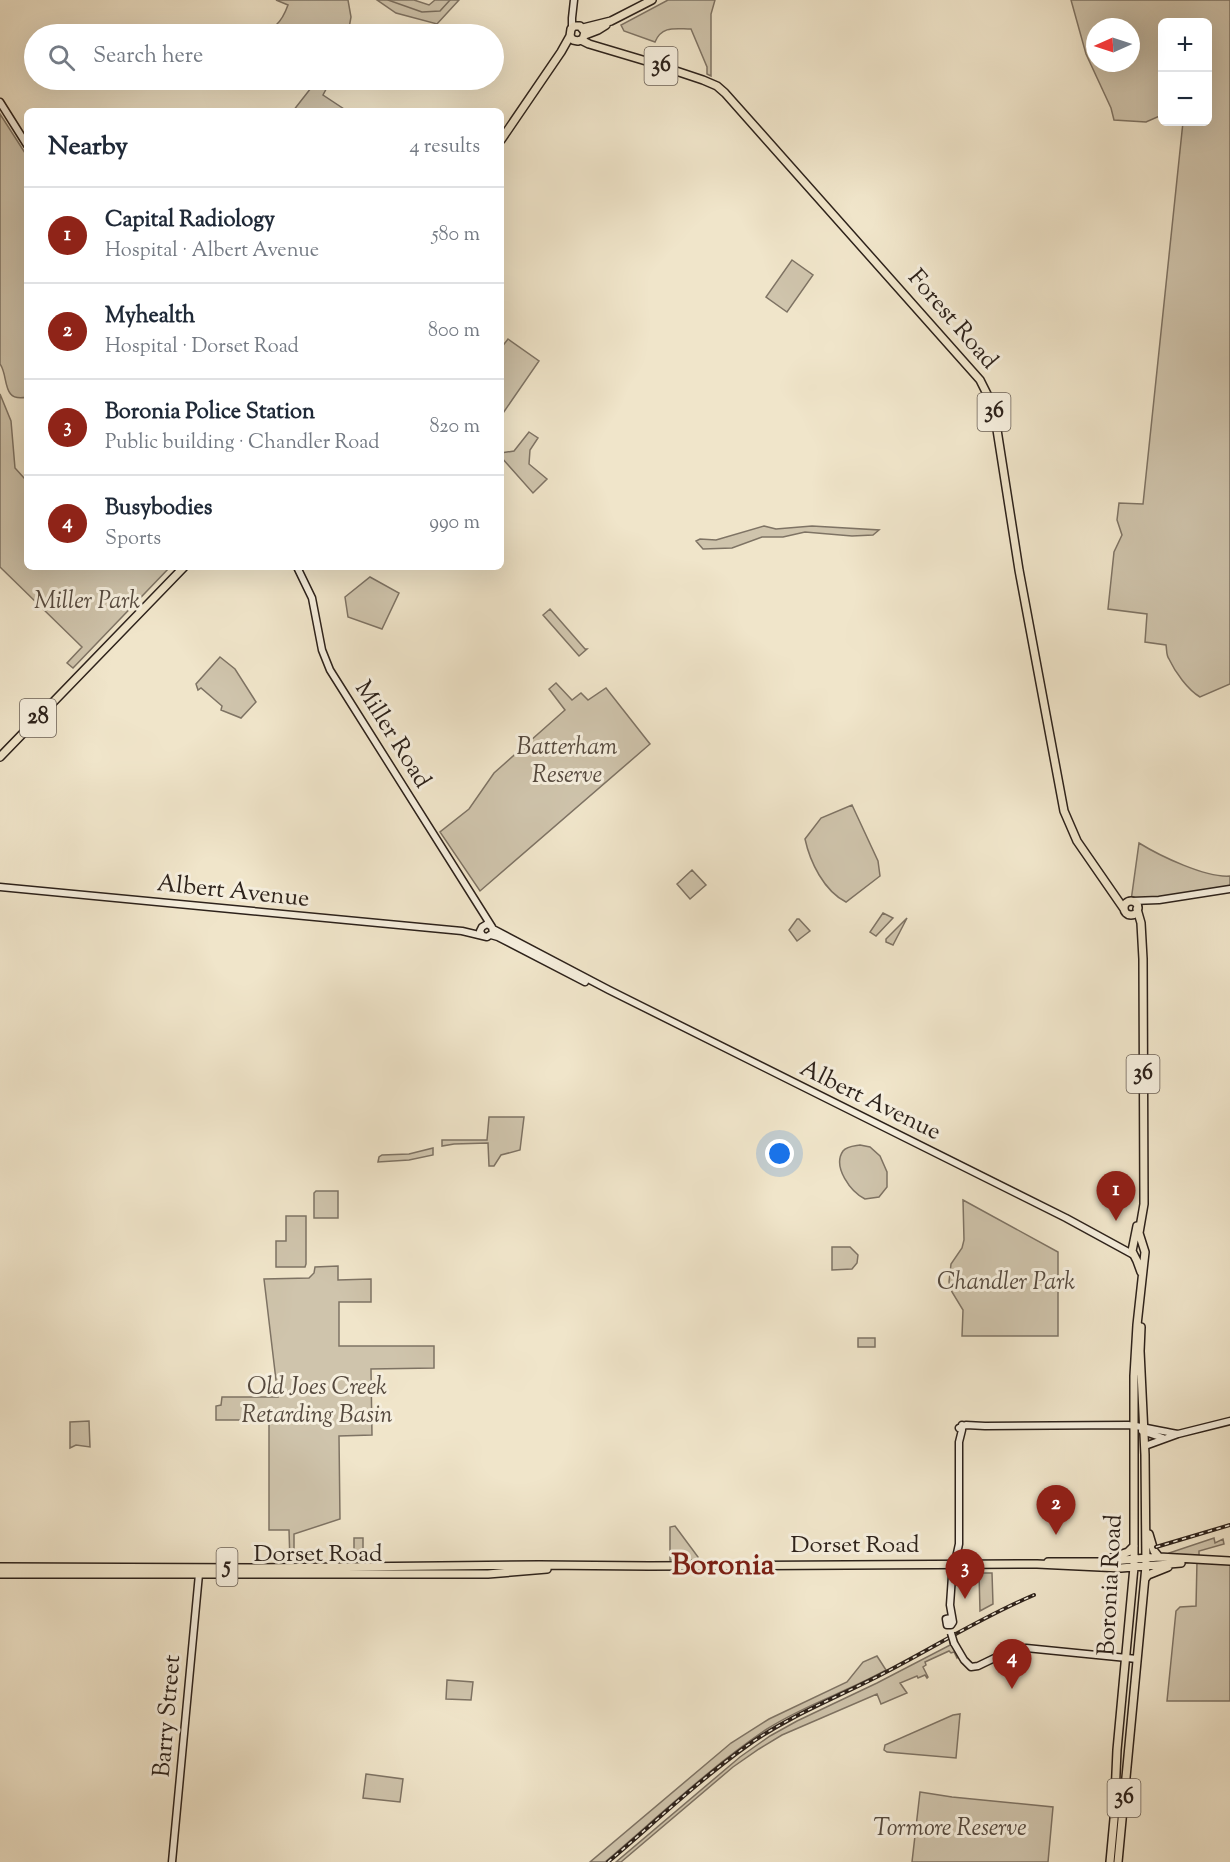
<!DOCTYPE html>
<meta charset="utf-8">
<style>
:root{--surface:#fff;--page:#f2f2f3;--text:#1f2937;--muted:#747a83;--line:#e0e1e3;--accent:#8f2418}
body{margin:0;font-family:"Sorts Mill Goudy",serif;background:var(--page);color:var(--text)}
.controls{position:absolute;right:18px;top:18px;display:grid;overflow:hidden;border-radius:9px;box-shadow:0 6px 24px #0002}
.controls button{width:54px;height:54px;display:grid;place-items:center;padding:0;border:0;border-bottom:2px solid var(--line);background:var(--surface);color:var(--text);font:30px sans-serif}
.compass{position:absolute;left:1086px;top:18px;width:54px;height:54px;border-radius:50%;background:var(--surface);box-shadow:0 6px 24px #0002;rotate:267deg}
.you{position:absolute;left:780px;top:1154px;width:21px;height:21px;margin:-15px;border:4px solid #fff;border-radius:50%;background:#1a73e8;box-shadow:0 0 0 9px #1a73e833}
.badge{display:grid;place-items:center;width:39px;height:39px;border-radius:50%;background:var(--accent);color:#fff;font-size:20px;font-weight:700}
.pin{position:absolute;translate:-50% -50px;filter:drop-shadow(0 2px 3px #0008)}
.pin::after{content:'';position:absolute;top:32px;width:21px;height:18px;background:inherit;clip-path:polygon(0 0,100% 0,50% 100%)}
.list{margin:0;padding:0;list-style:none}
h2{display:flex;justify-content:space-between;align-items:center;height:78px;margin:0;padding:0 24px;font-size:26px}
h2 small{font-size:20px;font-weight:400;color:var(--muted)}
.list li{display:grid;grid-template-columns:39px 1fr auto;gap:18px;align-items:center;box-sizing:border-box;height:96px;padding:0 24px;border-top:2px solid var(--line)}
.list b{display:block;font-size:22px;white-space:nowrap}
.list p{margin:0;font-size:20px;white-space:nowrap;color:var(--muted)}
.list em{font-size:20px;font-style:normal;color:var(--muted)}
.icon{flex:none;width:33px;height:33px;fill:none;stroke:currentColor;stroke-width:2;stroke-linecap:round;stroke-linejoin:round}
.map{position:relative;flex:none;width:1230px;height:1862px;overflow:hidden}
.search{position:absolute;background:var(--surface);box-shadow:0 6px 24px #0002;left:24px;top:24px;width:480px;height:66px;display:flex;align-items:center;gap:15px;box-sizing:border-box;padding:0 21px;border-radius:33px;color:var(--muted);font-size:22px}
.panel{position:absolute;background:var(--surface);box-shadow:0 6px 24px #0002;left:24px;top:108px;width:480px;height:462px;border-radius:9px}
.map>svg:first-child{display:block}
.green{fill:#cfc4ac;stroke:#7e7364;stroke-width:1.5;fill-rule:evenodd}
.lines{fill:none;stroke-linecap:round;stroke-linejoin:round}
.stream{stroke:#7a6f60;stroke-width:1.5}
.secondary-casing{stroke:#2d221b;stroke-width:9}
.primary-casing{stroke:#2d221b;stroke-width:10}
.secondary{stroke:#f5eedd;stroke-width:6}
.primary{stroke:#f0e5ca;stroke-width:7}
.rail-casing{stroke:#2d221b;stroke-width:4}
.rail{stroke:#f5eedd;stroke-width:1.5;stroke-dasharray:4.5;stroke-linecap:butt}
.secondary-bridge-casing{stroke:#2d221b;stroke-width:9;stroke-linecap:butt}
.secondary-bridge{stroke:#f5eedd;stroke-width:6}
.labels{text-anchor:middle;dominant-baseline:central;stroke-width:6;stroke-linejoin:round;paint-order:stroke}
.shield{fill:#f5eedd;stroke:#695f55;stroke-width:1.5}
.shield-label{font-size:22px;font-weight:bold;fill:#2d221b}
.street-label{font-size:24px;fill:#2d221b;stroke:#f5eedd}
.park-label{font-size:24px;font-style:italic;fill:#564a3f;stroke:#f5eedd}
.district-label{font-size:30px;font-weight:bold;fill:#7a1f14;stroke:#f5eedd}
</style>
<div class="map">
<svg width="1230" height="1862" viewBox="0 0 1230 1862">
<rect width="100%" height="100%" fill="#f0e5ca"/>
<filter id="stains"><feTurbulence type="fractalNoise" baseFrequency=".00333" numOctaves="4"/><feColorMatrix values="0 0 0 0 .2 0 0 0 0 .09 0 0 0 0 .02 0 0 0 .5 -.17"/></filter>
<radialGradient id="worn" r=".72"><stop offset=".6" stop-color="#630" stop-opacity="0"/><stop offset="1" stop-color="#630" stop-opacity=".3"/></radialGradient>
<!-- green -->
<path class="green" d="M 276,0 L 348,0 L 351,17 L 348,34 L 254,34 C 275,29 281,24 288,5 Z
M 377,0 L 414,0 L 429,5 L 435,0 L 459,0 L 437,24 L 396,13 Z
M 668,0 L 715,0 L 711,14 L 711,76 L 707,74 L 707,67 L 691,29 C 676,29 662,25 655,42 L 624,31 L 621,25 Z
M 1071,0 L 1230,0 L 1230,684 L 1200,697 C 1188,690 1175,672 1169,659 C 1166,655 1167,650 1166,645 L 1145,642 L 1147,614 L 1108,609 L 1114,552 L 1122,535 L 1117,520 L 1119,503 L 1143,504 L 1183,122 L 1208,122 L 1208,22 L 1162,22 L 1162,115 L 1146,122 L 1114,120 L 1111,108 L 1086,54 ZM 1095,27 L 1131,27 L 1131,63 L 1095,63 Z
M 298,80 L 331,80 L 323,95 L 344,109 L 343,111 L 293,111 L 311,88 Z
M 0,114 L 27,156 L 27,397 C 1,403 9,376 0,364 Z
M 792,260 L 813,275 L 787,312 L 766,297 Z
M 508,339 L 539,361 L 501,416 L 501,348 Z
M 0,394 L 11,421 L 15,468 L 25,479 L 27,478 L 27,567 L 170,567 L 73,668 L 67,663 L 82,647 L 0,567 Z
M 529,432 L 538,438 L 530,450 L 529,464 L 547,479 L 533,493 L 501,457 L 501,453 L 514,451 Z
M 764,526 L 776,529 L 812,526 L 879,530 L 873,535 L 852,536 L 805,532 L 783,537 L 762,537 L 732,548 L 703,549 L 696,541 L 700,539 L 716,540 Z
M 370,577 L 399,593 L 382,629 L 348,617 L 345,597 Z
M 550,609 L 585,649 L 587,649 L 579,656 L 543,615 Z
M 220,657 L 235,669 L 256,702 L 241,718 L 221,710 L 222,706 L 201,688 L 198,690 L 196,684 Z
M 556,683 L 572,700 L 581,693 L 588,700 L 606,688 L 650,744 L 480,891 L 440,832 L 469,809 L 494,773 L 565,710 L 549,689 Z
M 852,805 L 878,861 L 880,876 L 846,902 C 824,891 810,862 805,839 L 821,818 Z
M 1139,843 C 1160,856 1206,878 1230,876 L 1230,889 L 1131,901 Z
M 692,870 L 706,885 L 690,899 L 677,884 Z
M 883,913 L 893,918 L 876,936 L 870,932 Z
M 907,918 L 893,945 L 886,942 L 886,939 Z
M 797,919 L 799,919 L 810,931 L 797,941 L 789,930 Z
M 489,1117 L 524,1117 L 520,1150 L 501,1155 L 494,1166 L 489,1166 L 488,1143 L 454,1144 L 442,1146 L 442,1140 L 487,1140 Z
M 860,1145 L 870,1147 L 880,1156 L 887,1172 L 887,1187 L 879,1197 L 865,1199 C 851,1192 832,1167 843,1151 C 847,1146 855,1146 860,1145 Z
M 433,1148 L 433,1155 L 409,1160 L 378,1162 L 379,1157 L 382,1155 L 409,1154 Z
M 316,1191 L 338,1191 L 338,1218 L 314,1218 L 314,1193 Z
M 963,1200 L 1058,1252 L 1058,1336 L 962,1336 L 963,1310 L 952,1292 L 949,1282 L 951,1264 L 962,1248 L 964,1240 Z
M 286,1216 L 306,1216 L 306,1264 L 305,1267 L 276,1267 L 276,1241 L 286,1241 Z
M 832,1247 L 850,1247 L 858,1255 L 857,1263 L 852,1269 L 832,1270 Z
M 338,1266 L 338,1280 L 371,1279 L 371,1302 L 339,1302 L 339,1346 L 434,1346 L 434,1368 L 371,1369 L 372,1435 L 339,1436 L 340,1519 L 294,1534 L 294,1562 L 290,1562 L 289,1530 L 269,1530 L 269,1420 L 216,1420 L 216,1406 L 221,1405 L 222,1397 L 278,1397 L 264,1279 L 309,1278 L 314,1273 L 315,1267 Z
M 858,1338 L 875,1338 L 875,1347 L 858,1347 Z
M 89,1421 L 90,1447 L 76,1445 L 70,1448 L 70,1422 Z
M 675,1526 L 698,1557 L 698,1560 L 670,1560 L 670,1527 Z
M 354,1538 L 363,1538 L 363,1562 L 354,1562 Z
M 1214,1538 L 1215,1543 L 1223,1539 L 1224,1544 L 1199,1551 L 1199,1560 L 1230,1561 L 1230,1701 L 1167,1701 L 1176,1611 L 1180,1607 L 1196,1606 L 1197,1561 L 1169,1557 L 1169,1553 Z
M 979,1573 L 992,1573 L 993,1604 L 980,1611 Z
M 952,1644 L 958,1657 L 957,1658 L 954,1652 L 951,1653 L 949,1651 L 925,1662 L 926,1665 L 923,1667 L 928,1677 L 927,1678 L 925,1675 L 918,1678 L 917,1676 L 900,1683 L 907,1693 L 881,1704 L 877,1694 L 782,1735 L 759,1749 L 733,1767 L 621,1862 L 616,1862 L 740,1757 L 770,1736 L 797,1721 L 877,1683 Z
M 877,1656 L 886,1670 C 847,1692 804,1705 767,1729 C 709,1768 658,1817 605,1862 L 590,1862 L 731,1743 L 769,1719 L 847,1682 L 863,1662 Z
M 447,1680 L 473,1682 L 471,1700 L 446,1699 Z
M 960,1714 L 956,1758 L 887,1752 L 884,1750 L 885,1745 L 953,1715 Z
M 366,1774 L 403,1779 L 400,1802 L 363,1798 Z
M 920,1792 L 952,1797 L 1053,1807 L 1048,1862 L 912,1862 Z"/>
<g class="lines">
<!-- stream -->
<path class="stream" d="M 388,0 L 422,12 L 440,11 L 450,0"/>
<defs>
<path id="secondary" d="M 572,28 L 572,18 L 574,0
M 0,102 L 27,145
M 297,567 L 312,598 L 322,650 L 330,670 L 492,927
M 0,887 L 462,931 L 487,937 L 493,933 L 492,927 L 487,924 L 482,927 L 480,931 L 482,935
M 1132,901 L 1159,900 L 1230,889
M 493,929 L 609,990 L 1066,1218 L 1132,1254
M 491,935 L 498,937 L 585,982
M 959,1428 L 966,1425 L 985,1426 L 1128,1425 C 1145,1427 1161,1431 1178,1434
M 1142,1431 L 1163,1438
M 1145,1446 L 1178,1434 L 1230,1421
M 951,1618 L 946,1619 L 947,1625 L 951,1625 L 953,1622 L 950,1605 L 952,1576 L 959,1544 L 959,1442 L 962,1430 L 962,1425
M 954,1643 L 964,1660 L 971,1667 L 978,1666 L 1007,1652 L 1026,1648 L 1137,1659
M 172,1862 L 199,1574"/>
<path id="primary" d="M 583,28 L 611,21 L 652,0
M 585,35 L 598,30 L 606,25
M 581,40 L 589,44 L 646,61 L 703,80 L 717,86 L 725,93 L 980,380 L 991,402 L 995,417 L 1019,570 L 1064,811 L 1077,841 L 1124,909
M 501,140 L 561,52 L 570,36 L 571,29 L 574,26 L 580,26 L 585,32 L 583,39 L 578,41 L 573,40 L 570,36
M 0,757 L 184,567
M1124 908a7 7 0 1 1 14 0a7 7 0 1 1-14 0Z
M 1137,1226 L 1132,1251 L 1137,1261 L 1141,1272
M 1149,1534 L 1154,1551 L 1159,1557
M 1108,1559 L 1128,1552 L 1134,1546
M 1048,1562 L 1100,1562 L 1159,1557 L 1230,1561
M 0,1567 L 253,1568 L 539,1565 L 649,1566 L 1037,1564 L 1121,1568 L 1181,1563
M 0,1574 L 488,1574 L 547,1569
M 1145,1579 L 1148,1575 L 1168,1567
M 1110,1862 L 1114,1819 L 1117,1750 L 1134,1567 L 1134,1376 L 1137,1325 L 1145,1252 L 1139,1233 L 1144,1204 L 1143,959 L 1141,923 L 1137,909
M 1118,1862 L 1146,1566 L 1145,1455 L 1140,1351 L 1141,1327"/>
</defs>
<!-- secondary casing -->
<use href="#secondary" class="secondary-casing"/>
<!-- primary casing -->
<use href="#primary" class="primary-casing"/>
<!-- secondary -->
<use href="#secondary" class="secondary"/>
<!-- primary -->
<use href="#primary" class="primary"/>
<defs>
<path id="rail" d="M 1156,1547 L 1230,1525
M 608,1862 C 654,1823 699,1780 748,1745 C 792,1714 841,1696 888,1671 C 938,1645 982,1617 1034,1595"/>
</defs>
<!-- rail casing -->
<use href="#rail" class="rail-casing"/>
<!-- rail -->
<use href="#rail" class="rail"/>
<defs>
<path id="secondary-bridge" d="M 951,1633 L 954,1643"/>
</defs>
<!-- secondary-bridge casing -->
<use href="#secondary-bridge" class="secondary-bridge-casing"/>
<!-- secondary-bridge -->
<use href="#secondary-bridge" class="secondary-bridge"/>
</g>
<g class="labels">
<!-- shield labels -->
<g class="shield">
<rect x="644.5" y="47" width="33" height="38" rx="4.5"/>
<rect x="977.5" y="393" width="33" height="38" rx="4.5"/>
<rect x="20" y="699" width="36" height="38" rx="4.5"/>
<rect x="1126.5" y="1055" width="33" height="38" rx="4.5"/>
<rect x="216.5" y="1548" width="21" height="38" rx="4.5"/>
<rect x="1107.5" y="1779" width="33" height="38" rx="4.5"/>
</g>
<g class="shield-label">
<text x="661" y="66">36</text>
<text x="994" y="412">36</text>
<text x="38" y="718">28</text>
<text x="1143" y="1074">36</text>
<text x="227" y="1567">5</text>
<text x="1124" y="1798">36</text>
</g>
<!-- street labels -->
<g class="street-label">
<text transform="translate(952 320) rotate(49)">Forest Road</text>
<text transform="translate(392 735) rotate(58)">Miller Road</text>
<text transform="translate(233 892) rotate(6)">Albert Avenue</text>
<text transform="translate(870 1101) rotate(26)">Albert Avenue</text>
<text x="855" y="1546">Dorset Road</text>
<text x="318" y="1555">Dorset Road</text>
<text transform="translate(1111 1585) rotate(-87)">Boronia Road</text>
<text transform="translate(168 1716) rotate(-85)">Barry Street</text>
</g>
<!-- park labels -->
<g class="park-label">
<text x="87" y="602">Miller Park</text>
<text x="567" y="748">Batterham<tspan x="567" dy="28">Reserve</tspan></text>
<text x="1006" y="1283">Chandler Park</text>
<text x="317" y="1388">Old Joes Creek<tspan x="317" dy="28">Retarding Basin</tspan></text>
<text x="950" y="1829">Tormore Reserve</text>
</g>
<!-- district labels -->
<g class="district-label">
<text x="723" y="1566">Boronia</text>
</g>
</g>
<rect width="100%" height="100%" filter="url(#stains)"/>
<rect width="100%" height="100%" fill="url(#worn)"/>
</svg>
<div class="controls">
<button>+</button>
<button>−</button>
</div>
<svg class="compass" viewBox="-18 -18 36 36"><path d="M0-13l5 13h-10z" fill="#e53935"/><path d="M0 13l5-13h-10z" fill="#747a83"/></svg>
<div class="you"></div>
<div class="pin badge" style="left:1116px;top:1221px">1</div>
<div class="pin badge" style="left:1056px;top:1535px">2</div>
<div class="pin badge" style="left:965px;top:1599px">3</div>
<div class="pin badge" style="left:1012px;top:1689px">4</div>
<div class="search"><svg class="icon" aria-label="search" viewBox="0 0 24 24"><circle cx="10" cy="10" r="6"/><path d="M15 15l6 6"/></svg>Search here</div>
<section class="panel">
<h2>Nearby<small>4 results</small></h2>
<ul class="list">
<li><span class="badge">1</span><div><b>Capital Radiology</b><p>Hospital · Albert Avenue</p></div><em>580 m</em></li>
<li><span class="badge">2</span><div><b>Myhealth</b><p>Hospital · Dorset Road</p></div><em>800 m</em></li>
<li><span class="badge">3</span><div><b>Boronia Police Station</b><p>Public building · Chandler Road</p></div><em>820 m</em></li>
<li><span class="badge">4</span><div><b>Busybodies</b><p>Sports</p></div><em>990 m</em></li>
</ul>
</section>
</div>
